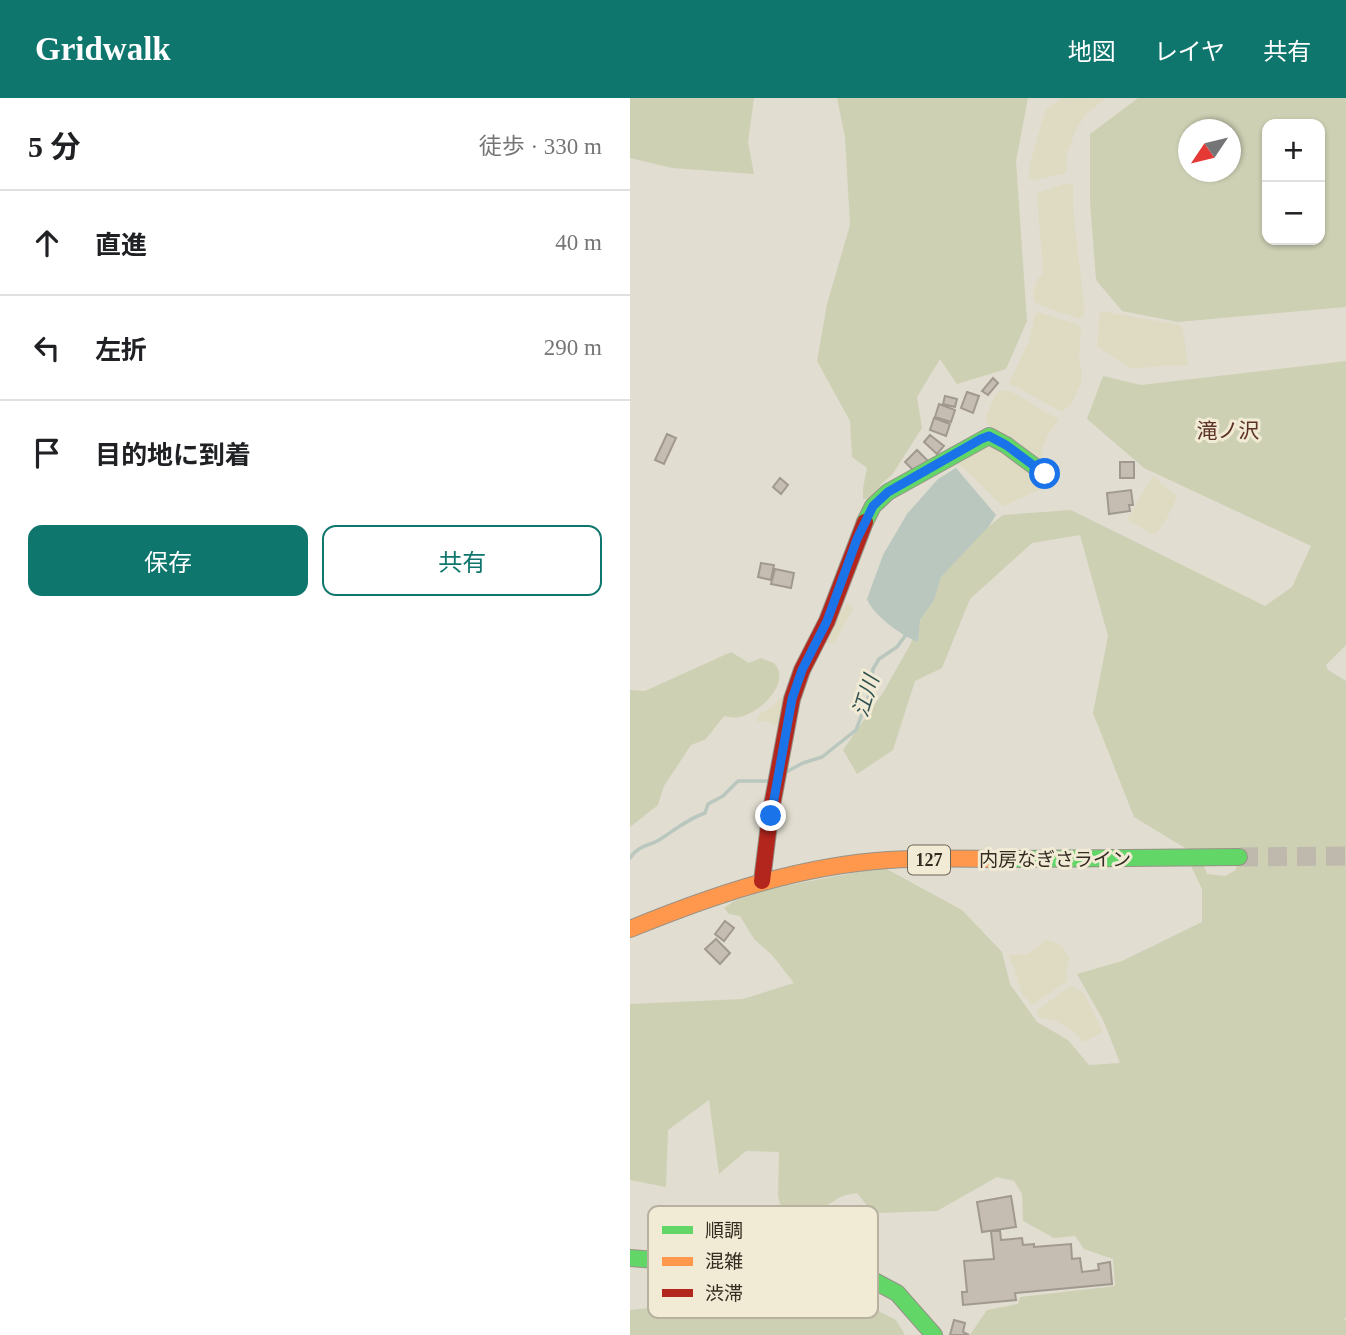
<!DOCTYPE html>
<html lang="ja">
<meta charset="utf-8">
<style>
:root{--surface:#fff;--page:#f2f2f2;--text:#202124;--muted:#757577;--line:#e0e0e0;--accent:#0f766e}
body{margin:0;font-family:"Times New Roman","Noto Sans JP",serif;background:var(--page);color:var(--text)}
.controls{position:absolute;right:21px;top:21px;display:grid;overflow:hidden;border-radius:14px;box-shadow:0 2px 5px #0004}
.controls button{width:63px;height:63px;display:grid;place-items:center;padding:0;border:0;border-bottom:2px solid var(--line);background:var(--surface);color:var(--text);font:35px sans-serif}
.compass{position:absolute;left:548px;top:21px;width:63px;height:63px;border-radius:50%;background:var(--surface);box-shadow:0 2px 5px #0004;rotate:235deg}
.stop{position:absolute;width:21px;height:21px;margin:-16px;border:5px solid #1a73e8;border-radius:50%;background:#fff}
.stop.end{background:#1a73e8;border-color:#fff;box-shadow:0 2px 7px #0008}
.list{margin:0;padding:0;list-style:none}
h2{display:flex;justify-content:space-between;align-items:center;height:91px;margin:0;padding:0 28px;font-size:30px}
h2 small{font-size:23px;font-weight:400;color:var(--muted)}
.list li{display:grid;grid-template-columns:46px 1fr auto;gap:21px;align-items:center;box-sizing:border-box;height:105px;padding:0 28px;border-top:2px solid var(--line)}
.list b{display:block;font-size:26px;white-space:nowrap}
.list em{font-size:23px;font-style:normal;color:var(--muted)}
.actions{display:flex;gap:14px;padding:21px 28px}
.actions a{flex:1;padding:16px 0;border:2px solid var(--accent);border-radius:14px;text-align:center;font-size:24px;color:var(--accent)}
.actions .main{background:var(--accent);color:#fff}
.icon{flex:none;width:38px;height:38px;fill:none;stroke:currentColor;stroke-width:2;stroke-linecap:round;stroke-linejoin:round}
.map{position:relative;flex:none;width:716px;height:1237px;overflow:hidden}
header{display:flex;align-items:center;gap:42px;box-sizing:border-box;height:98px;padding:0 35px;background:var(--accent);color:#fff}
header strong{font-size:33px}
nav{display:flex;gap:38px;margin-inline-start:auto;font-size:24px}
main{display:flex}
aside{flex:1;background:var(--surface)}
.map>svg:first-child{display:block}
.farmland{fill:#dfdbc2}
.green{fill:#ced0b4;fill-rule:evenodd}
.water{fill:#b9c7bf}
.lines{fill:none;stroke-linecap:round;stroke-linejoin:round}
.stream{stroke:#b9c7bf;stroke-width:3.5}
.building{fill:#c5bdb1;stroke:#a1998f;stroke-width:2}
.highway-tunnel{stroke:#bfb9ad;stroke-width:19;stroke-dasharray:19 10;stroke-linecap:butt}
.fast-casing{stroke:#979288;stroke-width:18}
.slow-casing{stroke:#979288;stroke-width:18}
.jam-casing{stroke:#979288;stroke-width:18}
.fast{stroke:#63d668;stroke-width:16}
.slow{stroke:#ff974d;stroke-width:16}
.jam{stroke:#b3261e;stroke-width:16}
.route{stroke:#1a73e8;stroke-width:9}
.labels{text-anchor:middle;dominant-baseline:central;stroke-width:6;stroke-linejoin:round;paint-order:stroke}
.shield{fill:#f1ebd6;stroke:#6d6557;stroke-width:2}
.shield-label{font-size:18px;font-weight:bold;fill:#352b21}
.street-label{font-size:19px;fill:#352b21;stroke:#f1ebd6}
.neighbourhood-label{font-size:21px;fill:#5d3325;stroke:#f1ebd6}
.water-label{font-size:21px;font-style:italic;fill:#325352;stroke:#f1ebd6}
.key{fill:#f1ebd6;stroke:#b9b1a0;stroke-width:2}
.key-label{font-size:19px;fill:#352b21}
</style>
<header>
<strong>Gridwalk</strong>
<nav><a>地図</a><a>レイヤ</a><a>共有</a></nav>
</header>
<main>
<aside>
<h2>5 分<small>徒歩 · 330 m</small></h2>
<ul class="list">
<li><svg class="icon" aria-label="ahead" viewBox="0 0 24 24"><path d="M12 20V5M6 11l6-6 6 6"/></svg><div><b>直進</b></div><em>40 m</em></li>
<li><svg class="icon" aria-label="left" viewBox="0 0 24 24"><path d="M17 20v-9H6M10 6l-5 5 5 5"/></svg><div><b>左折</b></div><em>290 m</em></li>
<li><svg class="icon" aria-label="arrive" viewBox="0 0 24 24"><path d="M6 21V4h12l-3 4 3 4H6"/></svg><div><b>目的地に到着</b></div></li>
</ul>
<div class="actions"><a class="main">保存</a><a>共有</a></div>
</aside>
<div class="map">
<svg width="716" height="1237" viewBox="0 0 716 1237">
<rect width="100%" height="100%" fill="#e1ddd0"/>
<!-- farmland -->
<path class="farmland" d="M 432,0 L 475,1 L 455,17 L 446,32 L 437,55 L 436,75 L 404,82 L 399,80 L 399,70 L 414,16 L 417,11 Z
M 438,85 L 443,87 L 443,111 L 455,216 L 450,221 L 412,208 L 405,204 L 403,197 L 406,184 L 413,174 L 407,95 Z
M 470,213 L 550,227 L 553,232 L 558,268 L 537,267 L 503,271 L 467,249 Z
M 408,214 L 451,228 L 449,261 L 452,274 L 451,285 L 442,305 L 432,314 L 379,285 L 399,243 L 405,217 Z
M 372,292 L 382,294 L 429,322 L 418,336 L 411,355 L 414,367 L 374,337 L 361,330 L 355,321 L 366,296 Z
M 361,346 L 407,376 L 414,390 L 373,408 L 328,365 L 329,361 Z
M 523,378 L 547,399 L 537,420 L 526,436 L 521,435 L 497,422 Z
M 217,506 L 223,509 L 222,513 L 204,546 L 197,545 L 196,542 L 200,531 Z
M 150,600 L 156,601 L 149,628 L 135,623 L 127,624 L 129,617 L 144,607 Z
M 417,841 L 432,848 L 439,860 L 436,874 L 438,883 L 402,907 L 392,896 L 384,869 L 378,857 L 392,857 L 399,855 Z
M 443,889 L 454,895 L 473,934 L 454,944 L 440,931 L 426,923 L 409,919 L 406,913 L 438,890 Z"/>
<!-- green -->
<path class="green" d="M 0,0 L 124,0 L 118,44 L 124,76 L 42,70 L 0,60 Z
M 207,0 L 398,0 L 386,63 L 397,223 L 376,271 L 327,286 L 310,261 L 287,299 L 292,330 L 262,377 L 251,386 L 241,401 L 233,401 L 233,390 L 237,370 L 222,359 L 220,323 L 187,263 L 197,206 L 220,127 L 215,39 Z
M 508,0 L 716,0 L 716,209 L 548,224 L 492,213 L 466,182 L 460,104 L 460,36 ZM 637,26 L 690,26 L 690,142 L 637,142 ZM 558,32 L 600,32 L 600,74 L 558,74 Z
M 716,263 L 716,547 L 696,567 L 698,572 L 716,583 L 716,1219 L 714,1222 L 716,1222 L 716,1237 L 340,1237 L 357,1212 L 388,1206 L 390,1199 L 485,1188 L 483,1161 L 454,1151 L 445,1138 L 424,1140 L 393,1123 L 392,1096 L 384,1083 L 367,1079 L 307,1113 L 248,1115 L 239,1110 L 227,1095 C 210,1098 214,1097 201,1105 C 187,1113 166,1111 151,1109 L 148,1098 L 149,1054 L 116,1053 L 89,1076 L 79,1002 L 38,1032 L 36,1089 L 0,1082 L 0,906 L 113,901 L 164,885 L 142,857 L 124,841 L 110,818 L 99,816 L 94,810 L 104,803 L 139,791 L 253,769 L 332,812 L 372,854 L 380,886 L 407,924 L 438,942 L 459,967 L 490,965 L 474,924 L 447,876 L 492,863 L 572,824 L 572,791 L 561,768 L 573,765 L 577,776 L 595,778 L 606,772 L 606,755 L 560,753 L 504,719 L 463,615 L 478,538 L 450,437 L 402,445 L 340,501 L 312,570 L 285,583 L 263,652 L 227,676 L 213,652 L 254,593 L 281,545 L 315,463 L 373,417 L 441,412 L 635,508 L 662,489 L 681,448 L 514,370 L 457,321 L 473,278 L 511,287 Z
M 101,554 L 119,565 L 131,560 L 144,565 C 146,568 149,571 149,575 C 152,594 127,615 110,619 C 105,620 99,619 94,618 L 76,641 L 61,647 L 34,688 L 28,707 L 0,729 L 0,592 L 15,593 Z
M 183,1198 L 221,1199 L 266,1222 L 275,1237 L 0,1237 L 0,1212 L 92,1203 Z"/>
<!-- water -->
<path class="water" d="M 326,370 L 366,417 L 359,428 L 311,479 L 304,502 L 290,522 L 288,544 C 272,538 243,517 237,501 L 253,457 L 277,416 L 308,381 Z"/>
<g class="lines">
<!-- stream -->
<path class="stream" d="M 156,674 L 173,665 L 192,659 L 226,632 L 240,595 L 243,571 L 249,561 L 267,549 L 275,538
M 0,760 C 10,746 17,749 29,742 C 45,732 57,721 75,715 L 78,706 L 93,698 L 108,683 L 138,683"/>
</g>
<!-- building -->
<path class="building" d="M 363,280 L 368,285 L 358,297 L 352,293 Z
M 337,294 L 349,298 L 343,315 L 331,310 Z
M 315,298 L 327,301 L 325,309 L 313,306 Z
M 309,306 L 325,312 L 321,324 L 305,319 Z
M 304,320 L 320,326 L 316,338 L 300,332 Z
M 37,336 L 46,340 L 34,366 L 25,362 Z
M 300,337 L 314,348 L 307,356 L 294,344 Z
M 287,352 L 298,363 L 285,374 L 275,364 Z
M 490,364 L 504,364 L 504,380 L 490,380 Z
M 150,380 L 158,387 L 151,396 L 143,389 Z
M 501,392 L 503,407 L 499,407 L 500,413 L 479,416 L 477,395 Z
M 131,465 L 144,467 L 141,482 L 128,479 Z
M 145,471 L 164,475 L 161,490 L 141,486 Z
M 95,823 L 104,830 L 94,843 L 85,836 Z
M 86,841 L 100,855 L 90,866 L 75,851 Z
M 381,1098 L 386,1129 L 352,1134 L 347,1104 Z
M 361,1133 L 370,1133 L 371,1142 L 392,1140 L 393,1147 L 404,1146 L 404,1149 L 441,1146 L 442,1161 L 450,1160 L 452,1174 L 469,1172 L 468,1166 L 480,1164 L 482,1186 L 385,1195 L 386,1202 L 333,1207 L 332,1194 L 337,1194 L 334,1163 L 364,1161 Z
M 324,1222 L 335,1225 L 333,1234 L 339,1237 L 320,1237 Z"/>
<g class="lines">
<!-- highway-tunnel -->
<path class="highway-tunnel" d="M 609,759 L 716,758"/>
<defs>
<path id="fast" d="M 235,424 L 243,408 L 258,394 L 359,338 L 376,347 L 415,376
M 381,761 L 609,759
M 0,1160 L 237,1179 L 267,1195 L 304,1237"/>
<path id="slow" d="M 0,831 C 83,797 168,768 258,762 C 299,759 341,761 381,761"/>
<path id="jam" d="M 132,783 L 140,718 L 162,601 L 172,572 L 197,523 L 235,424"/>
</defs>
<!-- fast casing -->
<use href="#fast" class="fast-casing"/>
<!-- slow casing -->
<use href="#slow" class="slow-casing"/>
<!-- jam casing -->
<use href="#jam" class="jam-casing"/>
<!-- fast -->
<use href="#fast" class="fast"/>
<!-- slow -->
<use href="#slow" class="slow"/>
<!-- jam -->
<use href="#jam" class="jam"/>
</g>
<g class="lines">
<!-- route -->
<path class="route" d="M 141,718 L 162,601 L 172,572 L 197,523 L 227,441 L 243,408 L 258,394 L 351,341 L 359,338 L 376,347 L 415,376"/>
</g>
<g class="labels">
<!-- shield labels -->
<rect class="shield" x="278" y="747.5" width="42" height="29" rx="5"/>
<g class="shield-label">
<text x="299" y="762">127</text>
</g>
<!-- street labels -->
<g class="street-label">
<text x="425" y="761">内房なぎさライン</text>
</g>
<!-- neighbourhood labels -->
<g class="neighbourhood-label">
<text x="598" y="333">滝ノ沢</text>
</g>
<!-- water labels -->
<g class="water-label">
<text transform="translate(236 598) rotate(-73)">江川</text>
</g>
</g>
<!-- legend -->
<rect x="18" y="1108" width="230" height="112" rx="10" class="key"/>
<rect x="32" y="1128" width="31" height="8" fill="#63d668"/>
<rect x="32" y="1159" width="31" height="9" fill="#ff974d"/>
<rect x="32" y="1191" width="31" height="8" fill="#b3261e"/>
<g class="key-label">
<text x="75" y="1139">順調</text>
<text x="75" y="1170">混雑</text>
<text x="75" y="1202">渋滞</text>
</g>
</svg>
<div class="controls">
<button>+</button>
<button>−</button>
</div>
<svg class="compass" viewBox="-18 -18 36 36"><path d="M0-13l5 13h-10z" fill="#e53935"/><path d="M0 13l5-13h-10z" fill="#757577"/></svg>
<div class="stop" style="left:415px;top:376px"></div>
<div class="stop end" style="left:141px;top:718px"></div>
</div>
</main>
